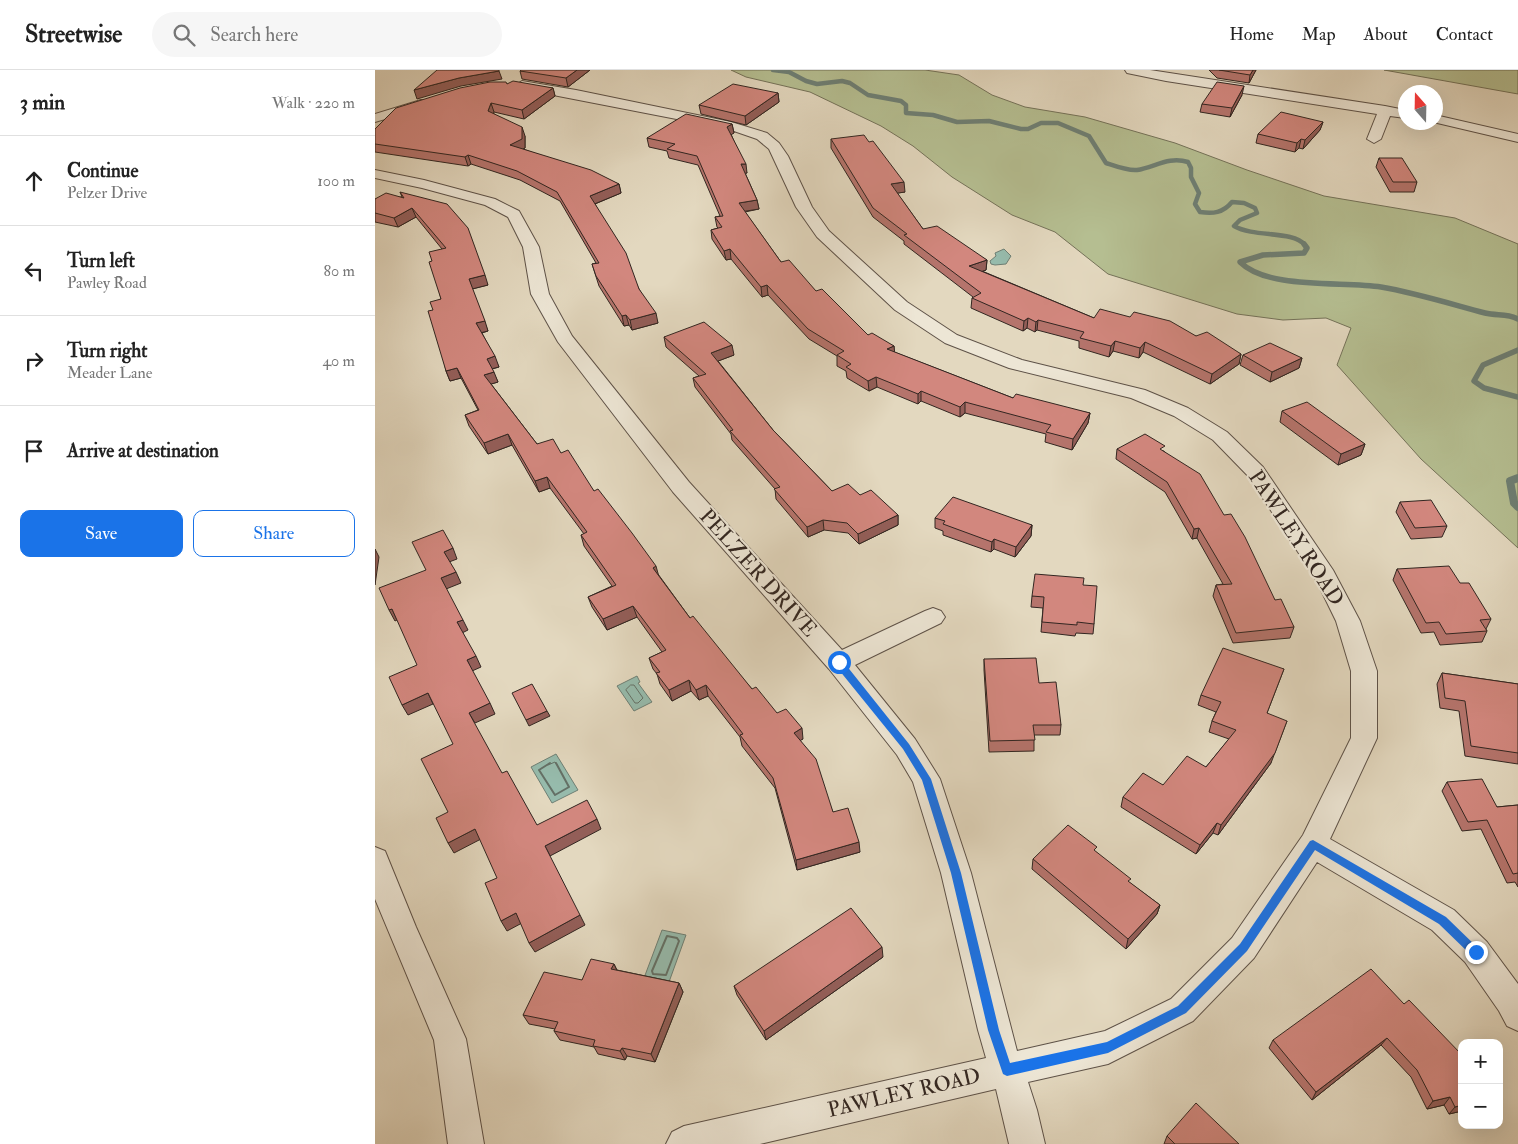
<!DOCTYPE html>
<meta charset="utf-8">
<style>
:root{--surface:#fff;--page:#f6f6f6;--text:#222;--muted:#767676;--line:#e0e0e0;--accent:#1a73e8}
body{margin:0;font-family:"IM FELL Double Pica",serif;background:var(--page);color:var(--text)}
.controls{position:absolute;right:15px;bottom:15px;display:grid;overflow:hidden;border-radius:10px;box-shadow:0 5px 20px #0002}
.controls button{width:45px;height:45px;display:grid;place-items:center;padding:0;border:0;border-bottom:1px solid var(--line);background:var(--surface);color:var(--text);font:25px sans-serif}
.compass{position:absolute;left:1023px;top:15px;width:45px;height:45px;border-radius:50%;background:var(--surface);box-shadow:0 5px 20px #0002;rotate:340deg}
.stop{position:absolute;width:15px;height:15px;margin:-11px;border:4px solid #1a73e8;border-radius:50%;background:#fff}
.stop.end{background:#1a73e8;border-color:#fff;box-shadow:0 1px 5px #0008}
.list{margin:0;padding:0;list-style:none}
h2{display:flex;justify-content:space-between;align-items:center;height:65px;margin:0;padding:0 20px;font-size:21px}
h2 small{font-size:16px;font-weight:400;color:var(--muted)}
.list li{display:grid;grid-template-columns:32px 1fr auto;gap:15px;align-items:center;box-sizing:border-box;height:90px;padding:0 20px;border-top:1px solid var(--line)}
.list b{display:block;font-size:19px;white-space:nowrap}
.list p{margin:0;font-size:16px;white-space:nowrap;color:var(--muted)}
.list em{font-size:16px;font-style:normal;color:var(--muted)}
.actions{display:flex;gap:10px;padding:15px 20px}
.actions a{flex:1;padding:11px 0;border:1px solid var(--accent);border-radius:10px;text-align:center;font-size:18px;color:var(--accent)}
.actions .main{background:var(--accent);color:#fff}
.icon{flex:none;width:28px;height:28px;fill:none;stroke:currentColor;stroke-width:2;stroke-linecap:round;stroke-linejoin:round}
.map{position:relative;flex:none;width:1143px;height:1074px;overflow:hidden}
header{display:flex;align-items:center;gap:30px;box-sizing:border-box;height:70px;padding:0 25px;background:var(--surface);border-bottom:1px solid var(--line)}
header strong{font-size:24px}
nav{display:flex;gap:28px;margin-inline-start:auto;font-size:18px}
.search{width:350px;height:45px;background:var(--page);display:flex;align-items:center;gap:12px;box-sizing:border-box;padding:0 18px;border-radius:28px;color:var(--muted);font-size:19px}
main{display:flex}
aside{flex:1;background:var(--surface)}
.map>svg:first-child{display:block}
.green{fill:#b5be91;stroke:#747259}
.water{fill:#96bbac;stroke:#6e7f74}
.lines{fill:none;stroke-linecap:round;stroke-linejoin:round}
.shore-far1{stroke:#647066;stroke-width:1}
.shore{stroke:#647066;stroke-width:2}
.stream-far2{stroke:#6e7f74;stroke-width:4.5}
.stream-far1{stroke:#6e7f74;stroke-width:5.5}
.stream{stroke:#6e7f74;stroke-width:8}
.minor-casing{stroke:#5e5248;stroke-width:2}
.minor{fill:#ede6d5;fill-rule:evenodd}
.wall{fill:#b5746c;stroke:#322621}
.shaded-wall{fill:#935e58;stroke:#322621}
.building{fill:#d2877e;stroke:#322621}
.route{fill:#1a73e8}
.labels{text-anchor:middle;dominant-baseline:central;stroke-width:4.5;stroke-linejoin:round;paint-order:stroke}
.street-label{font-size:21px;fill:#322621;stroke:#ede6d5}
</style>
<header>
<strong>Streetwise</strong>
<div class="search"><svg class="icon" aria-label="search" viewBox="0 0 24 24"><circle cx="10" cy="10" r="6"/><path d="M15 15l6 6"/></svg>Search here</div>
<nav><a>Home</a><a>Map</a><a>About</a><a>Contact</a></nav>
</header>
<main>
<aside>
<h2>3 min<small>Walk · 220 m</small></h2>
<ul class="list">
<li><svg class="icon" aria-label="ahead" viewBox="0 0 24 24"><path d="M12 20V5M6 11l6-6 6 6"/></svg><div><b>Continue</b><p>Pelzer Drive</p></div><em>100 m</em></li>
<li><svg class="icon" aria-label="left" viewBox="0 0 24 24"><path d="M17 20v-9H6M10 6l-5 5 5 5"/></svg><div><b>Turn left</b><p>Pawley Road</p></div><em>80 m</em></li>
<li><svg class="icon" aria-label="right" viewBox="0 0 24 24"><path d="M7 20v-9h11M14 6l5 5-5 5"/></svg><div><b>Turn right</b><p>Meader Lane</p></div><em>40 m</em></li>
<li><svg class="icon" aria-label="arrive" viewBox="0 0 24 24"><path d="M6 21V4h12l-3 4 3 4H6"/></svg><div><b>Arrive at destination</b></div></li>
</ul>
<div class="actions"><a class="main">Save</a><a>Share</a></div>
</aside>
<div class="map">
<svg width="1143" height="1074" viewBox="0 0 1143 1074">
<rect width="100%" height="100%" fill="#e3d8bf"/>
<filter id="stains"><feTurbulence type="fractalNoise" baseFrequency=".004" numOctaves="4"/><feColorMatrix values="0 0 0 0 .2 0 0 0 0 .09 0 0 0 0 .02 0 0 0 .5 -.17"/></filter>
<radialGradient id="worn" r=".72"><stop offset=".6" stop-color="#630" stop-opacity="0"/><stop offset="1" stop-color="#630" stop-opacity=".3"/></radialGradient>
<!-- green -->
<path class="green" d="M 356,0 L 550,0 L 584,5 L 617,25 L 650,37 L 710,47 L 800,73 L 872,100 L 949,126 L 1080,148 L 1143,174 L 1143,478 L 1046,389 L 962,295 L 976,258 L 951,248 L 908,250 L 862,244 L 733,204 L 680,162 L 637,145 L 577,107 L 538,76 L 506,56 L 435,22 L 371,7 Z
M 1009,0 L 1143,0 L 1143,24 Z"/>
<!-- water -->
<path class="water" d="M 629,179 L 636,186 L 631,194 L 620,195 L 616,194 L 615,191 L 621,186 L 620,183 Z
M 262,606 L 265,612 L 263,613 L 277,632 L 259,641 L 242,616 Z
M 181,684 L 203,720 L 177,733 L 156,697 Z
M 287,860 L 311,865 L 294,912 L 269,908 Z"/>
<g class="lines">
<!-- shore-far1 -->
<path class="shore-far1" d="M 256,615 L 259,615 L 268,628 L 263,633 L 260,633 L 251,620 Z
M 173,695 L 180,692 L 182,695"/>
<!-- shore -->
<path class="shore" d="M 175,693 L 164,700 L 180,725 L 194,717 L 181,693
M 292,866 L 302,868 L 304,871 L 291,905 L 278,904 L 277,901 Z"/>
<!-- stream-far2 -->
<path class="stream-far2" d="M 398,0 L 414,2 L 431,11 L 442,14 L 467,11 L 475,13 L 493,25 L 526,31 L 531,35 L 531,43 L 558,45 L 582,52 L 614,51 L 646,59 L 653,59 L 666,53 L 683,53 L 714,66 L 731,93 C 740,96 753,101 762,100 C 780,97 794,86 813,92 L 816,98 L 816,107 L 824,123 L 820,134 L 825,142 C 838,144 848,143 857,132 L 869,133 L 880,138 L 882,143 L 865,150 L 859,156 C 880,168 917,160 930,175"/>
<!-- stream-far1 -->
<path class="stream-far1" d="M 929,174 L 932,178 L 929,183 L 888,185 L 865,192 C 893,220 968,211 1006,217 C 1041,223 1076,234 1110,243 C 1122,246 1132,243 1143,249
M 1143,280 L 1108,295 L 1099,311 L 1109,318 L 1143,327"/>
<!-- stream -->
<path class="stream" d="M 1143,408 L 1135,411 L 1139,433 L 1143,437"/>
<defs>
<path id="minor" d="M 750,0 L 775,0 L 1010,36 L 1030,40 L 1030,48 L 1015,46 L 1006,69 L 999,73 L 992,69 L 1002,44 L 791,11 L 752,3 Z
M 147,11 L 201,20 L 356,52 L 392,63 L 404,73 L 413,86 L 437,137 L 454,161 L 532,232 L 582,265 L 647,290 L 770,320 L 813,338 L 852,362 L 888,397 L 958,500 L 985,551 L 1002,601 L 1002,668 L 955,769 L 1079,840 L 1112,872 L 1143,914 L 1143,961 L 1132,956 L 1124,941 L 1090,892 L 1057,860 L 942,792 L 879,888 L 818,951 L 733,994 L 653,1012 L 662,1040 L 670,1074 L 634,1074 L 621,1019 L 385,1074 L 291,1074 L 297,1062 L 309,1056 L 611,988 L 603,960 L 566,803 L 538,712 L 522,685 L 454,599 L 298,422 L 183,272 L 156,224 L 148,177 L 133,147 L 110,135 L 47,118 L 0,108 L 0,100 L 49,110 L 120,129 L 144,141 L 164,177 L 174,224 L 197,266 L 314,412 L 467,580 L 550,541 L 558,538 L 566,541 L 570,547 L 566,553 L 480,595 L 540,669 L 565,709 L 596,803 L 642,981 L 730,961 L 796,929 L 857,868 L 928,765 L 976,668 L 976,601 L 961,551 L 940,508 L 874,407 L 838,370 L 799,346 L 756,328 L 634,298 L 570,273 L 520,240 L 442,167 L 421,137 L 394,79 L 382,69 L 353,59 L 142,18 L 141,15 Z
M 46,30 L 51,31 L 53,34 L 51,37 L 0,52 L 0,44 Z
M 1060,45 L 1143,64 L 1143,72 L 1058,52 L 1060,52 Z
M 0,777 L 10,781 L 41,857 L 91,969 L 109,1074 L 73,1074 L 59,970 L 0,829 Z"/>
</defs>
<!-- minor casing -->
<use href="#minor" class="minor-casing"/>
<!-- minor -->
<use href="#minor" class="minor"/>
</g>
<!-- wall -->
<path class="wall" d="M 215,0 L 193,17 L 147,9 L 145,1 Z
M 834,0 L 881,0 L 874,13 L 842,8 Z
M 132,14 L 178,18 L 180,26 L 149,49 L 119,42 L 118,43 L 150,66 L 150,78 L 148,79 L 244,114 L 246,123 L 220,134 L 264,219 L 283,253 L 257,260 L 254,255 L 249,256 L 224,216 L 217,194 L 221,193 L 185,131 L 145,110 L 96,94 L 93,96 L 0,82 L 0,59 Z
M 403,23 L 404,32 L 371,55 L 326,44 L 324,35 Z
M 867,25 L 855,47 L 825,42 L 827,34 Z
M 948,52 L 945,60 L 928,79 L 924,78 L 920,82 L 881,73 L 883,64 Z
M 357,54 L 359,63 L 356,64 L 372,103 L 370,103 L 382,130 L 384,139 L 370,142 L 406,192 L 441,221 L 493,265 L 519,276 L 519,282 L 638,328 L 715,343 L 713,353 L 697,380 L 670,372 L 671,364 L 590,343 L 585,347 L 546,331 L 543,334 L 502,317 L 494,321 L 472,308 L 471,301 L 462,296 L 462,286 L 434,269 L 393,225 L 387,227 L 356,189 L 351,190 L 337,169 L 336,160 L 343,158 L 342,157 L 340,147 L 345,146 L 323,95 L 294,88 L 292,81 L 274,77 L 272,68 Z
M 456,69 L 530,122 L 522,123 L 548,159 L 612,190 L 611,200 L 607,201 L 719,248 L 821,266 L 866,284 L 864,294 L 835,314 L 768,282 L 764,288 L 738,281 L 734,287 L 704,278 L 704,271 L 662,260 L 660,262 L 652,258 L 648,261 L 596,238 L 597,228 L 598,227 L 529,174 L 529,171 L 498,147 L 456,78 Z
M 1004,88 L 1042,112 L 1039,122 L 1015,122 L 1001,97 Z
M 25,122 L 113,215 L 97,219 L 113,261 L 107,263 L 124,297 L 117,299 L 123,312 L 116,314 L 162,374 L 186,383 L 219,421 L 283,504 L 315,548 L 377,619 L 428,669 L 425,670 L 458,742 L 485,782 L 422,800 L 400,718 L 367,676 L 365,667 L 333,626 L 324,630 L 316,621 L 297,631 L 285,614 L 282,604 L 278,599 L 274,588 L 287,582 L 262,547 L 232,560 L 217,537 L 213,527 L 237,516 L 209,476 L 206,465 L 209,464 L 175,418 L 164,422 L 137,375 L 113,384 L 94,356 L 90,345 L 103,340 L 86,308 L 75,311 L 71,301 L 58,240 L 66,229 L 57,191 L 67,179 L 41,147 L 23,157 L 0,152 L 0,129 L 27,127 Z
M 289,267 L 359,285 L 343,291 L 398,360 L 457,421 L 485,425 L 523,445 L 523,455 L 484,474 L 473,463 L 449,460 L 433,467 L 401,429 L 400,419 L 357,370 L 356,364 L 320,317 L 318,308 L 324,306 L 291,277 Z
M 868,285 L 927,288 L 924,298 L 895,312 L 865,295 Z
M 907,341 L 990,374 L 986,385 L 963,395 L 905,352 Z
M 742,379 L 789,381 L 900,530 L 919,557 L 915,568 L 858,573 L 838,526 L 841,515 L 848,514 L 822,468 L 817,469 L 790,422 L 741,389 Z
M 1025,432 L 1072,456 L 1067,467 L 1036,469 L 1021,442 Z
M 560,448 L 657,455 L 656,466 L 640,487 L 619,479 L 616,482 L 568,465 L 568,461 L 560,458 Z
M 1022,499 L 1085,513 L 1116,549 L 1111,559 L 1112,561 L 1107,572 L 1065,575 L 1059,562 L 1046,563 L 1018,510 Z
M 708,515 L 719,554 L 718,564 L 701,563 L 700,566 L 666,562 L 668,538 L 656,537 L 657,526 Z
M 609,589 L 664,613 L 686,655 L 685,665 L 659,665 L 659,681 L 614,682 L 609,600 Z
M 909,599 L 892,643 L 896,693 L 843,765 L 838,763 L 821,784 L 746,737 L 748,727 L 788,715 L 831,697 L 854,669 L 834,662 L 837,651 L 841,642 L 823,635 L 826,625 Z
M 1067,603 L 1143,614 L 1143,694 L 1090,686 L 1084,641 L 1065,638 L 1062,614 Z
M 1072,712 L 1122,737 L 1143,735 L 1143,817 L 1140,812 L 1132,813 L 1106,759 L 1087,761 L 1067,721 Z
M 721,782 L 755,813 L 785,835 L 782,844 L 751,879 L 657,799 L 658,789 Z
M 508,887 L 391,970 L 362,925 L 359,916 Z
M 239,894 L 242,900 L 304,913 L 308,922 L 280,992 L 252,986 L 250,990 L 223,984 L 219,977 L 185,970 L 179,961 L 180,959 L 154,954 L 148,945 L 207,910 Z
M 1029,934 L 1087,985 L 1087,1041 L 1074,1044 L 1069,1035 L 1052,1039 L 1036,1007 L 1006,975 L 937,1030 L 894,978 L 898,970 Z
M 792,1066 L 864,1074 L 789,1074 Z"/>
<!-- shaded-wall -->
<path class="shaded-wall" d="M 202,0 L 215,0 L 193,17 L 191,8 Z
M 878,0 L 881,0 L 874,13 L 875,5 Z
M 124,1 L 127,9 L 86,16 L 42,29 L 39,20 L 84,8 Z
M 869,16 L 867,25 L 855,47 L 857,38 Z
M 178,18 L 180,26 L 149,49 L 147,40 Z
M 403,23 L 404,32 L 371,55 L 370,46 Z
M 116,33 L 119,42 L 116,50 L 113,41 Z
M 948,52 L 945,60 L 928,79 L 930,70 Z
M 357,54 L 359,63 L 354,66 L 352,57 Z
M 147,57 L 150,66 L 150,78 L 138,84 L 135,75 Z
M 926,69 L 924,78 L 920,82 L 922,73 Z
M 93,85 L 96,94 L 93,96 L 90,87 Z
M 366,94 L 371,94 L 372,103 L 367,104 Z
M 529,112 L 530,122 L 517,124 L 516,114 Z
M 244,114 L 246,123 L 217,135 L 215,126 Z
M 382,130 L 384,139 L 365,142 L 364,133 Z
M 37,138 L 41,147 L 23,157 L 19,148 Z
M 355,179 L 356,189 L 351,190 L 349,181 Z
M 612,190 L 611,200 L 594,206 L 594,196 Z
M 110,205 L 113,215 L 97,219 L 94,209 Z
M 392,215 L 393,225 L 387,227 L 386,217 Z
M 281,243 L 283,253 L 257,260 L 255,250 Z
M 251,245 L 254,255 L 249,256 L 247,246 Z
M 653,248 L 652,258 L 648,261 L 649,251 Z
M 663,250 L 662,260 L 660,262 L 661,252 Z
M 110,251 L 113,261 L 105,263 L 101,253 Z
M 740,271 L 738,281 L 734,287 L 736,276 Z
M 770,272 L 768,282 L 764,288 L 765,278 Z
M 357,275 L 359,285 L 338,293 L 336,283 Z
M 519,276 L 520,286 L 512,279 Z
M 866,284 L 864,294 L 835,314 L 837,304 Z
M 120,286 L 124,297 L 116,299 L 112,289 Z
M 927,288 L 924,298 L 895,312 L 897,302 Z
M 82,298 L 86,308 L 75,311 L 71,301 Z
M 119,302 L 123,312 L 113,315 L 109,305 Z
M 501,307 L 502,317 L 494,321 L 493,311 Z
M 546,321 L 546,331 L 543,334 L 543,324 Z
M 590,332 L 590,343 L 585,347 L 585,337 Z
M 715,343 L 713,353 L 697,380 L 698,369 Z
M 133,364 L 137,375 L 113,384 L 109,373 Z
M 990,374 L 986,385 L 963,395 L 966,384 Z
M 172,407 L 175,418 L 164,422 L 160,411 Z
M 523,445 L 523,455 L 484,474 L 483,464 Z
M 448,450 L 449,460 L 433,467 L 432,457 Z
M 657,455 L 656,466 L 640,487 L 641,477 Z
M 824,458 L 822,468 L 817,469 L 819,459 Z
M 619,469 L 619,479 L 616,482 L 617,472 Z
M 78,478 L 82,489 L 74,492 L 69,482 Z
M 0,479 L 4,487 L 0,515 Z
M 281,496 L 284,507 L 278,498 Z
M 81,502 L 86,513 L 71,519 L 66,508 Z
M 258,536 L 262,547 L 232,560 L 228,549 Z
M 17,539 L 22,550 L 20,551 L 14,540 Z
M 88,550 L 93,560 L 87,563 L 82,552 Z
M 101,586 L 106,597 L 97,601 L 92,590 Z
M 314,610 L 316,621 L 297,631 L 294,620 Z
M 331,615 L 333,626 L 324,630 L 321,620 Z
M 53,623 L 58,634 L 33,645 L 27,635 Z
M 115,633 L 120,644 L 100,653 L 94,643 Z
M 172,641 L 175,646 L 154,656 L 151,650 Z
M 912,651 L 896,693 L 843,765 L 846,755 Z
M 427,658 L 428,669 L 421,673 L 419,663 Z
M 222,749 L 226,759 L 175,786 L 170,776 Z
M 842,753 L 838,763 L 821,784 L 825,775 Z
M 100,759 L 106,769 L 79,783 L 73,773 Z
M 484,772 L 485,782 L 422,800 L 421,790 Z
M 785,835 L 782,844 L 751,879 L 753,869 Z
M 141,843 L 147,853 L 132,861 L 126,851 Z
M 205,845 L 210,855 L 160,882 L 154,873 Z
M 507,877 L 508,887 L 391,970 L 389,961 Z
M 239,894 L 243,903 L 236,899 Z
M 304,913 L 308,922 L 280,992 L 276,984 Z
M 1012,968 L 1006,975 L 937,1030 L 941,1022 Z
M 247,978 L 252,986 L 250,990 L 245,981 Z
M 1075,1027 L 1069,1035 L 1052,1039 L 1058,1031 Z
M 1087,1035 L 1087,1041 L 1074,1044 L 1080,1037 Z"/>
<!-- building -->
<path class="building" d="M 62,0 L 124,0 L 124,1 L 84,8 L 39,20 Z
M 146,0 L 202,0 L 191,8 L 145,1 Z
M 844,0 L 878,0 L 875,5 Z
M 138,11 L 178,18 L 147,40 L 116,33 L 113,41 L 147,57 L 147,69 L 135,75 L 216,100 L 244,114 L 215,126 L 251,183 L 264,219 L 281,243 L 255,250 L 251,245 L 247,246 L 221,206 L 217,194 L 224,193 L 182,122 L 142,101 L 93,85 L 90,87 L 0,74 L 0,59 L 21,38 L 85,18 L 115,12 L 131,12 L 132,14 Z
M 842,12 L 869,16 L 857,38 L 827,34 Z
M 358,14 L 403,23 L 370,46 L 324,35 Z
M 906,42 L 948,52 L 930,70 L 926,69 L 922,73 L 883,64 Z
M 311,44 L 357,54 L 352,57 L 371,94 L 366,94 L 382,130 L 364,133 L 406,192 L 414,190 L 441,221 L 447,219 L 493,265 L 497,263 L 519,276 L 512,279 L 638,328 L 641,324 L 715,343 L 698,369 L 671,362 L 676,355 L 590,332 L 585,337 L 546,321 L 543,324 L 501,307 L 493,311 L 471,297 L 476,294 L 462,285 L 469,281 L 433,259 L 392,215 L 386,217 L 355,179 L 349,181 L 336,160 L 347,157 L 340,147 L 348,146 L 322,86 L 292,79 L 300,74 L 272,68 Z
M 489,65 L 494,72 L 498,71 L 529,112 L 516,114 L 548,159 L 562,156 L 612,190 L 594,196 L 719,248 L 725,239 L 755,247 L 759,242 L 795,251 L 821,266 L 832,262 L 866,284 L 837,304 L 770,272 L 765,278 L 740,271 L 736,276 L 705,268 L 709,262 L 663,250 L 661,252 L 653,248 L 649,251 L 597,228 L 606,223 L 529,165 L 532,164 L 498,138 L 456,69 Z
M 1004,88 L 1027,88 L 1042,112 L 1018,112 Z
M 25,122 L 72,134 L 93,158 L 110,205 L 94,209 L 110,251 L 101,253 L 120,286 L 112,289 L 119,302 L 109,305 L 162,374 L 178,369 L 186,383 L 193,380 L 219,421 L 223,419 L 257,463 L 281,496 L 278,498 L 315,548 L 318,546 L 377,619 L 381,617 L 402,643 L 411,639 L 427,658 L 419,663 L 441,689 L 458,742 L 473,738 L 484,772 L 421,790 L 398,708 L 365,665 L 368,664 L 331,615 L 321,620 L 314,610 L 294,620 L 281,603 L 285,602 L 274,588 L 291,580 L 258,536 L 228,549 L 213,527 L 241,515 L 206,465 L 212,462 L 172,407 L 160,411 L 133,364 L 109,373 L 90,345 L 104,340 L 82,298 L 71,301 L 53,241 L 58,240 L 55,232 L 66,229 L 54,192 L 57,191 L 54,182 L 71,178 L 37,138 L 19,148 L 0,143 L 0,129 L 11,123 L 29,128 Z
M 329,252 L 357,275 L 336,283 L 398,360 L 457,421 L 473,414 L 485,425 L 496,420 L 523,445 L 483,464 L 472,453 L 448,450 L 432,457 L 399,419 L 405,417 L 355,361 L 358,360 L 318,308 L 331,304 L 289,267 Z
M 895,273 L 927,288 L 897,302 L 868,285 Z
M 932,332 L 990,374 L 966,384 L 907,341 Z
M 770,364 L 790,376 L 785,379 L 825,404 L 849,445 L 856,444 L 870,467 L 900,530 L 906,529 L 919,557 L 861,563 L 841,515 L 857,514 L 824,458 L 819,459 L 792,412 L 742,379 Z
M 578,427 L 657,455 L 641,477 L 619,469 L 617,472 L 568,454 L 570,451 L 560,448 Z
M 1056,430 L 1072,456 L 1040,458 L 1025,432 Z
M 68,460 L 78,478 L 69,482 L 81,502 L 66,508 L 88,550 L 82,552 L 101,586 L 92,590 L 115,633 L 94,643 L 127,703 L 132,701 L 162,755 L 212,730 L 222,749 L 170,776 L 205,845 L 154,873 L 141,843 L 126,851 L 110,813 L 122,808 L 100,759 L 73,773 L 61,748 L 73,742 L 46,689 L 78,674 L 53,623 L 27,635 L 14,607 L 42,595 L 17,539 L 14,540 L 4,518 L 51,500 L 37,472 Z
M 1074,496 L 1085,513 L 1094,513 L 1116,549 L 1105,550 L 1112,561 L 1071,564 L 1064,552 L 1051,553 L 1022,499 Z
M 660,504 L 709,508 L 708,515 L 722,516 L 719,554 L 702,552 L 702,555 L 667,552 L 669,527 L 657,526 Z
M 848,578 L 909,599 L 892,643 L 912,651 L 900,683 L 846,755 L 842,753 L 825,775 L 748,727 L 768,703 L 788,715 L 812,686 L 831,697 L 861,660 L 837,651 L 846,632 L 826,625 Z
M 661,588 L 664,613 L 681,612 L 686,655 L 658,655 L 660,670 L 615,671 L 609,589 Z
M 1067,603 L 1143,614 L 1143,683 L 1096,676 L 1090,631 L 1070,628 Z
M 157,614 L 172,641 L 151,650 L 137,623 Z
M 1107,709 L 1122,737 L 1143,735 L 1143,803 L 1138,804 L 1112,750 L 1093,752 L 1072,712 Z
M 693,755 L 722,777 L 719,780 L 756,809 L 753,811 L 785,835 L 753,869 L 658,789 Z
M 476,838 L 507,877 L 389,961 L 359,916 Z
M 216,889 L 239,894 L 236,899 L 304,913 L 276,984 L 247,978 L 245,981 L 218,976 L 220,970 L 179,961 L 183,952 L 148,945 L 169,902 L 207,910 Z
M 996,899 L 1029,934 L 1034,930 L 1087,985 L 1087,1035 L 1080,1037 L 1075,1027 L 1058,1031 L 1042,1000 L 1012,968 L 941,1022 L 898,970 Z
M 821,1033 L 864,1074 L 800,1074 L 792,1066 Z"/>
<!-- route -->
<path class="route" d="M 464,589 L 467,590 L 534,674 L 556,709 L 586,803 L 624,960 L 635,993 L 732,972 L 803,936 L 865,874 L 935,771 L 938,770 L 1071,847 L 1104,879 L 1106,882 L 1104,886 L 1097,886 L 1064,854 L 940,780 L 872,881 L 811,943 L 733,983 L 632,1006 L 628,1004 L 613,960 L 576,803 L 547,710 L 528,679 L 460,595 L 459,592 Z"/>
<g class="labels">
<!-- street labels -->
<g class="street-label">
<text transform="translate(921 468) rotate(57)">PAWLEY ROAD</text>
<text transform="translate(383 503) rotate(48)">PELZER DRIVE</text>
<text transform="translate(529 1023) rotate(-13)">PAWLEY ROAD</text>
</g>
</g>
<rect width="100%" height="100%" filter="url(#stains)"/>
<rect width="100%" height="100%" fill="url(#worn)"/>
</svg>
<div class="controls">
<button>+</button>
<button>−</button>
</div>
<svg class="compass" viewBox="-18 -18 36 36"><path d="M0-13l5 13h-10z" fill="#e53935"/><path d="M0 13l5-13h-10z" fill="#767676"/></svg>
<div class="stop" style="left:464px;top:592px"></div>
<div class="stop end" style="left:1101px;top:882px"></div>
</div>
</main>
